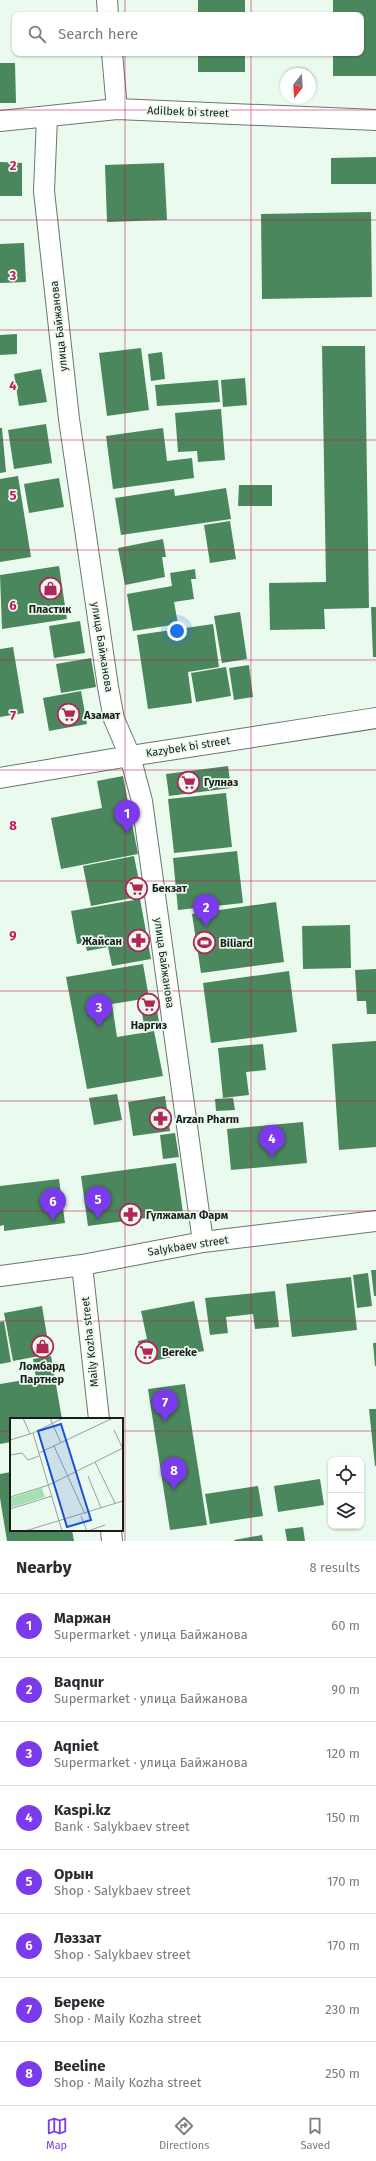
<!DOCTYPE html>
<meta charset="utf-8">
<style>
:root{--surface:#fff;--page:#f7f7f7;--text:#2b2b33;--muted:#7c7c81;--line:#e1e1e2;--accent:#7c3aed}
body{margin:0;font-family:"Fira Sans",sans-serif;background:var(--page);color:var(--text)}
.controls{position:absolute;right:12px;bottom:12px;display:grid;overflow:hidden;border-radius:8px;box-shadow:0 1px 3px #0004}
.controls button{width:36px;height:36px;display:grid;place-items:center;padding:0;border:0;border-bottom:1px solid var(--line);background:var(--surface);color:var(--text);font:20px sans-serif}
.compass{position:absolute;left:280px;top:68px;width:36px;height:36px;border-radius:50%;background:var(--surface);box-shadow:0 1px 3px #0004;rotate:197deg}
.you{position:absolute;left:177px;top:631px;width:14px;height:14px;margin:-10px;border:3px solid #fff;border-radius:50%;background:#1a73e8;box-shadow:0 0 0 6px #1a73e833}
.badge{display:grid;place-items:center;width:26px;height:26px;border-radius:50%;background:var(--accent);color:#fff;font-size:13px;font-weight:700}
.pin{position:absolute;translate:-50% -33px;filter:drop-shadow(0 1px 2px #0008)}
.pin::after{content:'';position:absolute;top:21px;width:14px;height:12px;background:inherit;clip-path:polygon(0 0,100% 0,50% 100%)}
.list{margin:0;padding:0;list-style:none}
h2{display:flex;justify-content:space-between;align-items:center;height:52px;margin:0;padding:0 16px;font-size:17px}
h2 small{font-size:13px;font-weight:400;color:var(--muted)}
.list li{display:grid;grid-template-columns:26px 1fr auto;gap:12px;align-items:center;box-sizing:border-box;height:64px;padding:0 16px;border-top:1px solid var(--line)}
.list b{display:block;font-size:15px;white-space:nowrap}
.list p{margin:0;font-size:13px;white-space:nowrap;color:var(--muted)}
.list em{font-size:13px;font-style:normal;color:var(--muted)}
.icon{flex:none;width:22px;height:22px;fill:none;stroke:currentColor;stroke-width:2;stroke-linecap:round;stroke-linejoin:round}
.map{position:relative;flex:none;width:376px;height:1541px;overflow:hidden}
.search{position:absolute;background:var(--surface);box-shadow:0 1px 3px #0004;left:12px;right:12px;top:12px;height:44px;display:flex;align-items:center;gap:10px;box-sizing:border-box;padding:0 14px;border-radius:8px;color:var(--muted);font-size:15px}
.sheet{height:564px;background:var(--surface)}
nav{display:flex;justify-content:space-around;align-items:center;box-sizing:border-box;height:56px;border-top:1px solid var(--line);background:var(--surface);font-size:11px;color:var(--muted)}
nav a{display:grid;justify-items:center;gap:2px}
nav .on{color:var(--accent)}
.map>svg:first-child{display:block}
.building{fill:#4b875c}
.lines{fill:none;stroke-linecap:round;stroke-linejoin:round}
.street-casing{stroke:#6a776d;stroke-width:22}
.street{stroke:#fff;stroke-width:20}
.grid{fill:none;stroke:#c2185b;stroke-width:1;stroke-opacity:0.55}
.labels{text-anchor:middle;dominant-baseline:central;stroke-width:3.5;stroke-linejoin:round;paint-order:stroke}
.street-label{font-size:11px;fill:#191e1a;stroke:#ebfaee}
.poi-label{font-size:11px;font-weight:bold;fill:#191e1a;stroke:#ebfaee;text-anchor:start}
.inset-road{fill:none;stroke:#97a299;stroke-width:1}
.view{fill:#1d4ed8;fill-opacity:0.15;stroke:#1d4ed8;stroke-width:2}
.inset-edge{fill:none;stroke:#191e1a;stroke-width:2}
.grid-label{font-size:13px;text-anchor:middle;font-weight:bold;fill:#c2185b;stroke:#ebfaee;stroke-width:3.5;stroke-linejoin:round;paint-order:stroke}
</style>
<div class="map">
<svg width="376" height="1541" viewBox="0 0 376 1541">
<rect width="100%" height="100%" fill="#ebfaee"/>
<!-- building -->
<path class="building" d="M 198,0 L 245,0 L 245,15 L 198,15 Z
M 333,0 L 376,0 L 376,76 L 333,76 L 333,53 L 361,53 L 361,15 L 333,15 Z
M 198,53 L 245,53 L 245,72 L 198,72 Z
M 0,63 L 15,63 L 16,103 L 0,103 Z
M 376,157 L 376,184 L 331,184 L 331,158 Z
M 0,162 L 22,163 L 22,196 L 0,196 Z
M 164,163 L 167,220 L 107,222 L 105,165 Z
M 371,212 L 372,297 L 262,299 L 261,214 Z
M 24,243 L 26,282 L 0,283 L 0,244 Z
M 17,334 L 17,354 L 0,355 L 0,335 Z
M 322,346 L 365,346 L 369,608 L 324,609 L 325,629 L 270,630 L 269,583 L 326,582 Z
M 141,348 L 149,410 L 107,416 L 99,353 Z
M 162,352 L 165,379 L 151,381 L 148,354 Z
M 41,369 L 47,402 L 19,406 L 14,374 Z
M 245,378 L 247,405 L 223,407 L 221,380 Z
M 218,380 L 220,402 L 157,406 L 155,385 Z
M 221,409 L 225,460 L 198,462 L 197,451 L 178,452 L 175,413 Z
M 46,424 L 52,463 L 14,469 L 8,430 Z
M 0,428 L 2,428 L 6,472 L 0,473 Z
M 163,428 L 167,461 L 192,458 L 194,478 L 113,489 L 106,436 Z
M 18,476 L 31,557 L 0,562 L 0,479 Z
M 59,478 L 64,507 L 29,513 L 24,484 Z
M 239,485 L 272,485 L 272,506 L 238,506 Z
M 226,488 L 231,519 L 121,535 L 115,498 L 174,489 L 175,496 Z
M 230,521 L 236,559 L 210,563 L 204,525 Z
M 163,539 L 166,557 L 162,557 L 165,577 L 125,585 L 118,548 Z
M 59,566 L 67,619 L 2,629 L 0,575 Z
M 195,569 L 196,579 L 191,579 L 194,599 L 174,602 L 178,624 L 133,631 L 127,594 L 172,586 L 170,573 Z
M 371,607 L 376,607 L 376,657 L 373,657 Z
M 240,612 L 247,659 L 222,663 L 214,616 Z
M 80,621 L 85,653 L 54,658 L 49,626 Z
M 213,624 L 219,667 L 188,672 L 192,703 L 148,709 L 137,635 Z
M 13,647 L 24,713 L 0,717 L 0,649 Z
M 91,658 L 96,687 L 61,693 L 56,664 Z
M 249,665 L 253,697 L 234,700 L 229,668 Z
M 226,667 L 231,696 L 196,702 L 191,673 Z
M 81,691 L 87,724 L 49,731 L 43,698 Z
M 228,766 L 231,788 L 169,796 L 166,774 Z
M 123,776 L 128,802 L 114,805 L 128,803 L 138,854 L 61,869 L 51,818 L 102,808 L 97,781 Z
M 226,793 L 232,847 L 174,853 L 168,799 Z
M 237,851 L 243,903 L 178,910 L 173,858 Z
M 134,856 L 142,896 L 91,906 L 83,866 Z
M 140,899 L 151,959 L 112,966 L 108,947 L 87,951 L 85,943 L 77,944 L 71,911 Z
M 276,902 L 284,962 L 201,973 L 192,914 Z
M 350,925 L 351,968 L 303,969 L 302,926 Z
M 143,964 L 149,998 L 112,1004 L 117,1037 L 154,1031 L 163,1076 L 87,1089 L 66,977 Z
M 376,969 L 376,1014 L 367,1014 L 366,1001 L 357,1001 L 355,970 Z
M 289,971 L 297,1032 L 211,1043 L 203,983 Z
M 155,998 L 160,1028 L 145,1031 L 140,1001 Z
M 376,1041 L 376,1147 L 339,1150 L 332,1044 Z
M 263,1044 L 266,1070 L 246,1072 L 249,1095 L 223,1098 L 218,1048 Z
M 117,1094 L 122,1120 L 94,1125 L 89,1098 Z
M 165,1096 L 170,1131 L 133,1136 L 128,1102 Z
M 233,1098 L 235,1110 L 216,1111 L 215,1099 Z
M 303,1122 L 307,1163 L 231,1170 L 227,1129 Z
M 175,1133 L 179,1157 L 163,1159 L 160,1135 Z
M 176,1163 L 183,1213 L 88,1226 L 81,1176 Z
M 59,1179 L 65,1223 L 4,1231 L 4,1225 L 0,1226 L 0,1186 Z
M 371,1270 L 376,1270 L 376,1296 L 374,1296 Z
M 368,1273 L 372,1306 L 357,1308 L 353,1275 Z
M 351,1277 L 357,1330 L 292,1337 L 286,1284 Z
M 275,1291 L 279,1327 L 255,1329 L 253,1314 L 226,1317 L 228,1333 L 210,1335 L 205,1298 Z
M 194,1301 L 204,1351 L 142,1363 L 138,1341 L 147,1339 L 141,1311 Z
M 42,1306 L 50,1354 L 13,1361 L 4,1313 Z
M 4,1321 L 11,1362 L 0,1364 L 0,1322 Z
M 373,1343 L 376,1343 L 376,1366 L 375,1366 Z
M 51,1356 L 62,1419 L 11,1419 L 11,1442 L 0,1444 L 0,1384 L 36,1378 L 33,1359 Z
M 185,1384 L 207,1525 L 170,1530 L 148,1389 Z
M 369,1409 L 376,1409 L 376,1466 L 375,1466 Z
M 11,1472 L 11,1530 L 72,1530 L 74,1541 L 7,1541 L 0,1498 L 0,1474 Z
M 320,1479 L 324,1505 L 278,1512 L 274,1486 Z
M 258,1486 L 263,1516 L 210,1524 L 205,1494 Z
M 303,1527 L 305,1541 L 287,1541 L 285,1529 Z
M 262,1535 L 263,1541 L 235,1541 L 234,1540 Z"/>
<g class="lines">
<defs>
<path id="street" d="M 107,0 L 108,15
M 112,53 L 117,109
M 47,117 L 44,191 L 69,419 L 108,687 L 114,719 L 130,756 L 142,801 L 203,1242
M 0,121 L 117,109 L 376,120
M 0,778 L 130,756 L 376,718
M 82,1265 L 99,1419
M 0,1276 L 82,1265 L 203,1242 L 376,1221
M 111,1530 L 112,1541"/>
</defs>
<!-- street casing -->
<use href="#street" class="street-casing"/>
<!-- street -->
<use href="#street" class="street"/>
</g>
<!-- grid -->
<path class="grid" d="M 125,0 L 125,15M 251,0 L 251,15M 125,53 L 125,1541M 251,53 L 251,1541M 0,110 L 376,110M 0,220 L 376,220M 0,330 L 376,330M 0,440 L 376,440M 0,550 L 376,550M 0,660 L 376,660M 0,770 L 376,770M 0,881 L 376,881M 0,991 L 376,991M 0,1101 L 376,1101M 0,1211 L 376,1211M 0,1321 L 376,1321M 0,1431 L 11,1431M 122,1431 L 376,1431"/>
<!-- icons -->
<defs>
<symbol id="shop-ring" viewBox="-11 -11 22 22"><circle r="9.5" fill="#ebfaee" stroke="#b32457" stroke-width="1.5"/><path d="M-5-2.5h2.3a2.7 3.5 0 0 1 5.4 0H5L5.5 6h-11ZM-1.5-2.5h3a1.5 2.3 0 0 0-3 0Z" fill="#b32457"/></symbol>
<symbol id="supermarket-ring" viewBox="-11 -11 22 22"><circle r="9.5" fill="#ebfaee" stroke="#b32457" stroke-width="1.5"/><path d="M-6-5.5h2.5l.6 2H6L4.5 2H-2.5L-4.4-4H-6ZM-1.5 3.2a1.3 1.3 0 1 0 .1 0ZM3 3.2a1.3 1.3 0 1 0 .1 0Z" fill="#b32457"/></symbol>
<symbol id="pharmacy-ring" viewBox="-11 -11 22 22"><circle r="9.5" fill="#ebfaee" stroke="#b32457" stroke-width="1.5"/><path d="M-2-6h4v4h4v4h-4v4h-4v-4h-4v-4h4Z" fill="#b32457"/></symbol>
<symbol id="stadium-ring" viewBox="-11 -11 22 22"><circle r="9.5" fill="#ebfaee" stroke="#b32457" stroke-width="1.5"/><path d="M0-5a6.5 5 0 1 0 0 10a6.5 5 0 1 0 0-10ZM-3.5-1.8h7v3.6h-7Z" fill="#b32457"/></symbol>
</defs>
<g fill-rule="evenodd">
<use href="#shop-ring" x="38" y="576" width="25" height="25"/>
<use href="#supermarket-ring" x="56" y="702" width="25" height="25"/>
<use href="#supermarket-ring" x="176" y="770" width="25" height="25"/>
<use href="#supermarket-ring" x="124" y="876" width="25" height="25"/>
<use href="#pharmacy-ring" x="126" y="928" width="25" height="25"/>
<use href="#stadium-ring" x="192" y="930" width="25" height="25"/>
<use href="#supermarket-ring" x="136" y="992" width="25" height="25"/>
<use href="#pharmacy-ring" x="148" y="1106" width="25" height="25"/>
<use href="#pharmacy-ring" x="118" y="1202" width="25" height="25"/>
<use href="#shop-ring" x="30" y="1334" width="25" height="25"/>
<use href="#supermarket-ring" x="134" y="1340" width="25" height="25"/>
</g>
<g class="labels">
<!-- street labels -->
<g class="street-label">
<text transform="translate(188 112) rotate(2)">Adilbek bi street</text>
<text transform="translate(59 326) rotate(-96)">улица Байжанова</text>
<text transform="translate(102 647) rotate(81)">улица Байжанова</text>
<text transform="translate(188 747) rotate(-9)">Kazybek bi street</text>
<text transform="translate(164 963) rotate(82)">улица Байжанова</text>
<text transform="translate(188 1246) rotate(-9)">Salykbaev street</text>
<text transform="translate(90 1342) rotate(-96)">Maily Kozha street</text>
</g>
<!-- poi labels -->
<g class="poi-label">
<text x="50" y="609" text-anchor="middle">Пластик</text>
<text x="84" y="715">Азамат</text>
<text x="204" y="782">Гулназ</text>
<text x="152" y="888">Бекзат</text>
<text x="122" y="941" text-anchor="end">Жайсан</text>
<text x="220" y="943">Biliard</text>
<text x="149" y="1025" text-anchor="middle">Наргиз</text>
<text x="176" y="1119">Arzan Pharm</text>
<text x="146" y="1215">Гүлжамал Фарм</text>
<text x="162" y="1352">Bereke</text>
<text x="42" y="1366" text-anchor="middle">Ломбард<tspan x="42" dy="13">Партнер</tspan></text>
</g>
</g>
<!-- overview -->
<g transform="translate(10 1418)">
<rect width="113" height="113" fill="#ebfaee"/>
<path d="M 32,70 L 35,79 L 0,90 L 0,80 Z" fill="#a6dfb4"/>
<path class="inset-road" d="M 13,0 L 20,16M 40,0 L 51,25M 104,12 L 113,31M 23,15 L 52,113M 0,22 L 23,15 L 53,0M 44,28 L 75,96M 29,35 L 103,0M 0,37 L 12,35 L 18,42 L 29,38M 85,44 L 105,85M 78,58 L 91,90M 0,79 L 39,67 L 113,30M 0,91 L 42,78M 71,98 L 77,113M 15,113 L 113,83M 78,113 L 95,107"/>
<path class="view" d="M 51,6 L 81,102 L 57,109 L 28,13 Z"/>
<rect width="113" height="113" class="inset-edge"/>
</g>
<g class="grid-label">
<text x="13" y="170">2</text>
<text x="13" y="280">3</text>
<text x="13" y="390">4</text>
<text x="13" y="500">5</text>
<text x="13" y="610">6</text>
<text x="13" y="720">7</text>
<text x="13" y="830">8</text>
<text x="13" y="940">9</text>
</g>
</svg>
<div class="controls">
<button><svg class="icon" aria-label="locate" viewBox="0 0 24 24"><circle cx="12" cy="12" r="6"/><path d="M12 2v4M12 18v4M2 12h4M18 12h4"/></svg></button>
<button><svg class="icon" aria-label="layers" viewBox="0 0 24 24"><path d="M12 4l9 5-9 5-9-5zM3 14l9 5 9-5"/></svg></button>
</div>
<svg class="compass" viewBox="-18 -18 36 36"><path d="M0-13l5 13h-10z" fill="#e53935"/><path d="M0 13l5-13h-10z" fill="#7c7c81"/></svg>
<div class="you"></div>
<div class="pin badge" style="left:127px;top:833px">1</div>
<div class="pin badge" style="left:206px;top:927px">2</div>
<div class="pin badge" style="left:99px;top:1027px">3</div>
<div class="pin badge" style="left:272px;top:1158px">4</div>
<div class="pin badge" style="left:98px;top:1219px">5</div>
<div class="pin badge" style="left:53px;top:1221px">6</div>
<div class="pin badge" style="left:165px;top:1422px">7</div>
<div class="pin badge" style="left:174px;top:1490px">8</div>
<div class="search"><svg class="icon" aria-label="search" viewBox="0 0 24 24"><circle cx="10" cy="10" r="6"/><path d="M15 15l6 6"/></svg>Search here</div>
</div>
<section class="sheet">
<h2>Nearby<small>8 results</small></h2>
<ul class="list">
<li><span class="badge">1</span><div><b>Маржан</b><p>Supermarket · улица Байжанова</p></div><em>60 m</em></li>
<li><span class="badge">2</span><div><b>Baqnur</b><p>Supermarket · улица Байжанова</p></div><em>90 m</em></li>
<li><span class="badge">3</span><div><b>Aqniet</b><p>Supermarket · улица Байжанова</p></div><em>120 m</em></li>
<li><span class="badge">4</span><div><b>Kaspi.kz</b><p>Bank · Salykbaev street</p></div><em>150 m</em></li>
<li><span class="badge">5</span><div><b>Орын</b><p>Shop · Salykbaev street</p></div><em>170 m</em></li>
<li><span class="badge">6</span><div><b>Ләззат</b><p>Shop · Salykbaev street</p></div><em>170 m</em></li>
<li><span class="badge">7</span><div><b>Береке</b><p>Shop · Maily Kozha street</p></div><em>230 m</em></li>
<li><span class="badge">8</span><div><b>Beeline</b><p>Shop · Maily Kozha street</p></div><em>250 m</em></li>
</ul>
</section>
<nav>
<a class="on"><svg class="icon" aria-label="map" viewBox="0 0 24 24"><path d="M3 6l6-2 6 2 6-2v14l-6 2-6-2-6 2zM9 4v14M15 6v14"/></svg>Map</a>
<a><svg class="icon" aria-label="directions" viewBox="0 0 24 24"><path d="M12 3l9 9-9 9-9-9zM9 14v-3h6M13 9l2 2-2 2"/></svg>Directions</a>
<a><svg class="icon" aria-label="saved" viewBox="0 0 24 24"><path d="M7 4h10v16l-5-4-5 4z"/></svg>Saved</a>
</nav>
